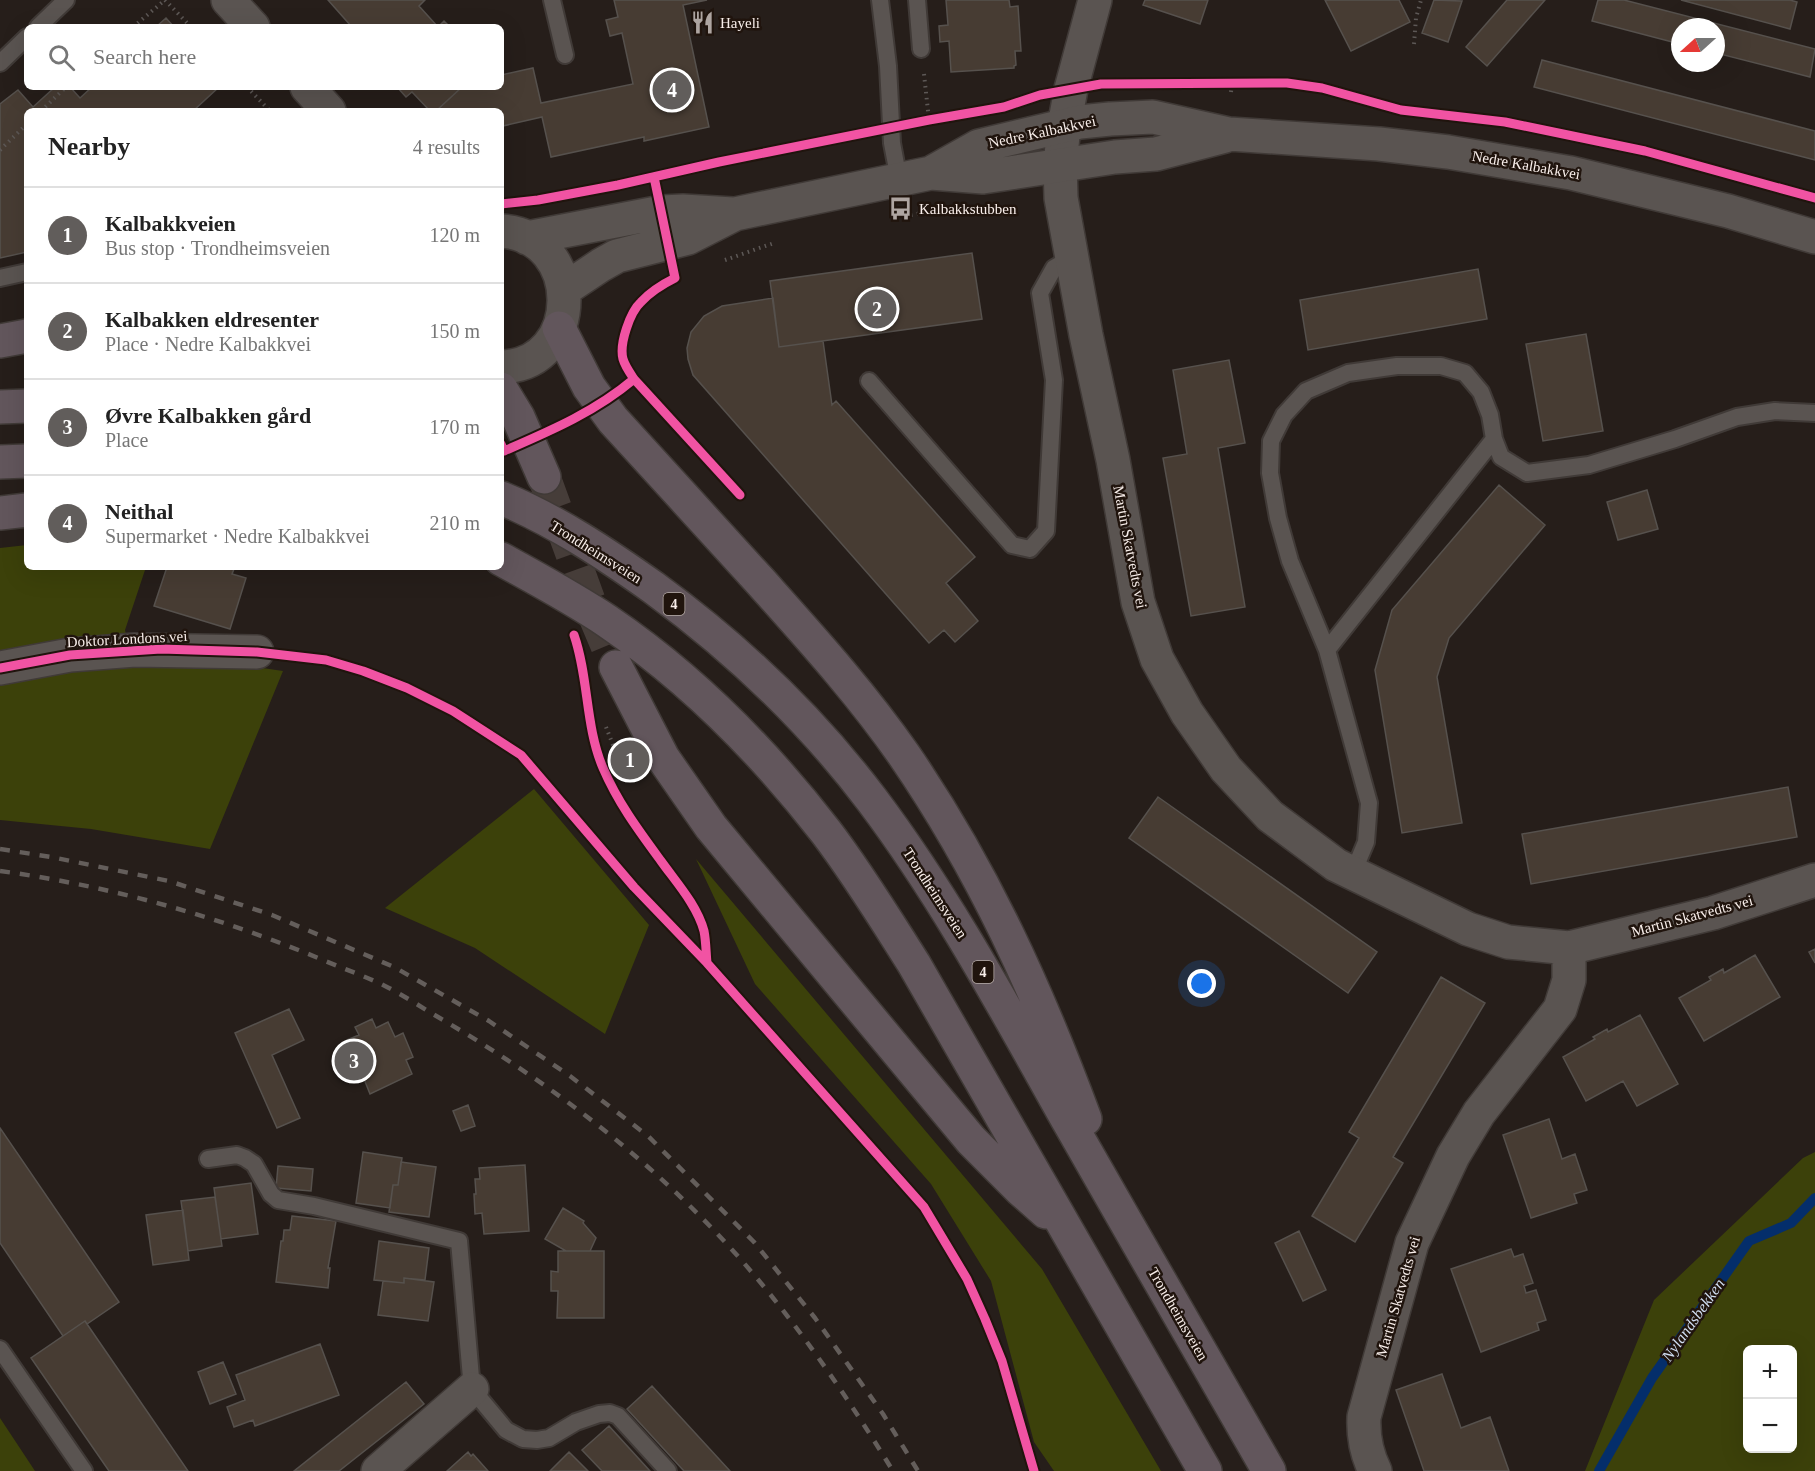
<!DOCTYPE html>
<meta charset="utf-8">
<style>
:root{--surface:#fff;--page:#f2f2f2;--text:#222;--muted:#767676;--line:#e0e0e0;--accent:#615d5b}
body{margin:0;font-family:"Times New Roman",serif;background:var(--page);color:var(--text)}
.controls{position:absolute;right:18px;bottom:18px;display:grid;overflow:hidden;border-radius:9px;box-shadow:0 6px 24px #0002}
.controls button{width:54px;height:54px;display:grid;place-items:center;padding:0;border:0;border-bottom:2px solid var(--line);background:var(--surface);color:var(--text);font:30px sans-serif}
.compass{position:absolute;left:1671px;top:18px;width:54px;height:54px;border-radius:50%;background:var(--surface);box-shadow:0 6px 24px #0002;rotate:249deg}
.you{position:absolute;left:1202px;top:984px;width:21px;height:21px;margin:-15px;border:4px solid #fff;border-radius:50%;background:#1a73e8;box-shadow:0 0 0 9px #1a73e833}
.badge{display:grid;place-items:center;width:39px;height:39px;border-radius:50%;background:var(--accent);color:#fff;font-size:20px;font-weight:700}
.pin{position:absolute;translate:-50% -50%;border:3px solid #fff;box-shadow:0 2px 6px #0006}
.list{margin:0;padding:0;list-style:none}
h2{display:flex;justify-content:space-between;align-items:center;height:78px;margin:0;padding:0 24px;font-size:26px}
h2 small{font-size:20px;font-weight:400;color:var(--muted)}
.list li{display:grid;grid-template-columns:39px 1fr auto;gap:18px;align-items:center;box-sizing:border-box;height:96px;padding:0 24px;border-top:2px solid var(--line)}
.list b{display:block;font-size:22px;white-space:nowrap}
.list p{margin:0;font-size:20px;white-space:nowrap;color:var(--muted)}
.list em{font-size:20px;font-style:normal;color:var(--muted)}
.icon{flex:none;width:33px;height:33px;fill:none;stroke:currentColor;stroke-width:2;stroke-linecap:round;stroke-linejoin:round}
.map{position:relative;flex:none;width:1815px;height:1471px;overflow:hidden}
.search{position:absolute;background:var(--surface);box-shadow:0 6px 24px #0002;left:24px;top:24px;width:480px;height:66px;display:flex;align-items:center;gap:15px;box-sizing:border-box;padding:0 21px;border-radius:9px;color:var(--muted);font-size:22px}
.panel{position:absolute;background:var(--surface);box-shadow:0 6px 24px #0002;left:24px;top:108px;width:480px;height:462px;border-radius:9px}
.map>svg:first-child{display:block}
.green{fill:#3c410a;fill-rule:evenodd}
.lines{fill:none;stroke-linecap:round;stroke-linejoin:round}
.stream{stroke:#042e6b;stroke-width:10}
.building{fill:#473c33;stroke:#56514d;stroke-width:1.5}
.trunk-tunnel{stroke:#463d39;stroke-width:33;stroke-dasharray:33 16;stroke-linecap:butt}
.service-casing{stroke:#403a37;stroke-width:20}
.minor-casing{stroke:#403a37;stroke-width:36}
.tertiary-casing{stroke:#403a37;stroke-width:36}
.secondary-casing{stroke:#403a37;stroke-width:36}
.trunk-casing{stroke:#403a37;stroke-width:36}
.path{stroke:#5d5856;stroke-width:4;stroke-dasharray:1.5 4.5;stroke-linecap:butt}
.service{stroke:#5a5451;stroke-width:16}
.minor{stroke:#5a5451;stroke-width:33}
.tertiary{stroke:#5a5451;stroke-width:33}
.secondary{stroke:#5a5451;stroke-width:33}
.trunk{stroke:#62565c;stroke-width:33}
.rail{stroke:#645e5b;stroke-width:4.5;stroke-dasharray:10 10;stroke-linecap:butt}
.cycleway-casing{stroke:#20140d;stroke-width:13}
.cycleway{stroke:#f153a3;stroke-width:9}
.labels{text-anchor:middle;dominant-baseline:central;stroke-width:5;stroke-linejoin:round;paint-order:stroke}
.shield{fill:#20140d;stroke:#b7ada8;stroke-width:1.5}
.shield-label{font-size:14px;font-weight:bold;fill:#f8eeea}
.poi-label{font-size:15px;fill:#f8eeea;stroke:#20140d;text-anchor:start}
.street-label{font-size:15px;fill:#f8eeea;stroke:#20140d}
.water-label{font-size:16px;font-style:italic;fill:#d0ddf1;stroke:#20140d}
</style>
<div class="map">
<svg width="1815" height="1471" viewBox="0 0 1815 1471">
<rect width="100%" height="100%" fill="#261e1a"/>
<!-- green -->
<path class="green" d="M 27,545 L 27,567 L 146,567 L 125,630 L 130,653 L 154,667 L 242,665 L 283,671 L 210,849 L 91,829 L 0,820 L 0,548 Z
M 534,789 L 649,925 L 605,1034 L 475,948 L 385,908 Z
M 696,859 L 1042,1269 L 1161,1471 L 1054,1471 L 1034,1442 L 991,1281 L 931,1184 L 755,984 Z
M 1815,1152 L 1815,1471 L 1585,1471 L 1654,1300 L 1803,1158 ZM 1748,1350 L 1792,1350 L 1792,1448 L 1748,1448 Z
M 0,1418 L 35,1471 L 0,1471 Z"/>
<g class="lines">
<!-- stream -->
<path class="stream" d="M 1599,1471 L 1652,1378 L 1749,1241 L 1791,1223 L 1815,1198"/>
</g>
<!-- building -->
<path class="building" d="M 328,0 L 425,0 L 419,6 L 438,27 L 444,21 L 450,27 L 350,27 L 351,26 Z
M 614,0 L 707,0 L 683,5 L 709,127 L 644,141 L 644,137 L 551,157 L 542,117 L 503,126 L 501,131 L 501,111 L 436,111 L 462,87 L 501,87 L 501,75 L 533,68 L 541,103 L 633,84 L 622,33 L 610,36 L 606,20 L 618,17 Z
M 946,0 L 1009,0 L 1010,7 L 1018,6 L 1021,51 L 1015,51 L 1016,65 L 1014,66 L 1014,68 L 951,72 L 949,41 L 940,42 L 939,26 L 948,25 Z
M 1145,0 L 1208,0 L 1200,24 L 1143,5 Z
M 1325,0 L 1399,0 L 1410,22 L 1351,51 Z
M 1434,0 L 1462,1 L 1448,42 L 1422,33 Z
M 1507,0 L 1545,0 L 1487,66 L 1466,47 Z
M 1598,0 L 1624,0 L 1815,49 L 1810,77 L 1716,53 L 1716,27 L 1680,27 L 1680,44 L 1592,21 Z
M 1681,0 L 1790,0 L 1797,2 L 1790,29 Z
M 166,18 L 174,27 L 156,27 Z
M 1542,60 L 1815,131 L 1815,160 L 1534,87 Z
M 55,87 L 70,87 L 80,98 L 92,87 L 219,87 L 193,111 L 27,111 L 27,252 L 0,258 L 0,104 L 18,90 L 33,107 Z
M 397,87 L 462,87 L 436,111 L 430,111 L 412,92 L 406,97 Z
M 972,253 L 982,319 L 779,347 L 770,281 Z
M 1478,269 L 1487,319 L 1308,350 L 1300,300 Z
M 773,298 L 779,347 L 823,341 L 832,405 L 836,401 L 975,557 L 946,583 L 978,621 L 955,642 L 944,630 L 929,643 L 693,375 L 688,359 L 687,348 L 691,332 L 704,316 L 722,306 Z
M 1586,334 L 1603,431 L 1543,441 L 1526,344 Z
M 1229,360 L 1245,443 L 1218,448 L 1245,607 L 1191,616 L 1163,458 L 1187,454 L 1173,370 Z
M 1499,485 L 1545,525 L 1449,638 L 1437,677 L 1462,823 L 1402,833 L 1375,670 L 1392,610 Z
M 1647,490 L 1658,529 L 1618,540 L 1607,502 Z
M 167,567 L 229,567 L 234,569 L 232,574 L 246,578 L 230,629 L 154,606 Z
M 1788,787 L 1797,837 L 1531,884 L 1522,834 Z
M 1158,797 L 1377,952 L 1348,993 L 1129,838 Z
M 1815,949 L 1815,963 L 1809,952 Z
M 1755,955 L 1780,997 L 1704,1041 L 1679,998 L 1711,980 L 1709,977 L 1723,969 L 1724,973 Z
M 1441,977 L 1485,1003 L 1393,1157 L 1403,1163 L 1355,1242 L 1312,1216 L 1359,1138 L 1349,1132 Z
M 289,1009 L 304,1040 L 272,1055 L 300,1118 L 277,1128 L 235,1033 Z
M 1640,1015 L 1678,1084 L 1637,1106 L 1623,1081 L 1586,1101 L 1563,1057 L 1595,1039 L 1593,1037 L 1607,1029 L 1608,1032 Z
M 372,1019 L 376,1028 L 388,1022 L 395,1037 L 403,1033 L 413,1057 L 406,1060 L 412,1074 L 370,1094 L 362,1074 L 358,1075 L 351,1059 L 355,1057 L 347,1040 L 359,1035 L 355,1027 Z
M 468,1105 L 475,1126 L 461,1131 L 453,1111 Z
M 1549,1119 L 1562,1159 L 1575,1154 L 1587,1190 L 1574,1194 L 1577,1203 L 1531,1218 L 1503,1135 Z
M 0,1128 L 119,1302 L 87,1324 L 85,1321 L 63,1336 L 0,1243 Z
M 363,1152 L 402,1158 L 398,1185 L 393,1185 L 390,1208 L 356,1203 Z
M 401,1162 L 436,1167 L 429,1217 L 389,1212 L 393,1185 L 398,1185 Z
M 525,1165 L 529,1231 L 484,1234 L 482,1213 L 475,1214 L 474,1194 L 476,1194 L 475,1179 L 480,1179 L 479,1168 Z
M 278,1166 L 313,1169 L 311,1191 L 276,1188 Z
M 251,1183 L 258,1234 L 221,1239 L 214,1188 Z
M 215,1197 L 222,1246 L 188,1251 L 181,1201 Z
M 563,1208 L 584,1221 L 583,1223 L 596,1238 L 590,1251 L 566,1251 L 545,1239 Z
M 183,1210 L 189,1260 L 153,1265 L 146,1215 Z
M 292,1216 L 336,1221 L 328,1268 L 330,1268 L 328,1288 L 276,1282 L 281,1241 L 283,1241 L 284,1230 L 290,1230 Z
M 1299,1231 L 1326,1290 L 1303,1301 L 1275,1243 Z
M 379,1241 L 429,1248 L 425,1280 L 404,1278 L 404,1283 L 374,1280 Z
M 1511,1249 L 1514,1257 L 1523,1254 L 1533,1283 L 1524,1286 L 1526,1293 L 1536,1290 L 1546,1320 L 1537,1323 L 1539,1330 L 1481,1352 L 1451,1269 Z
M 558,1251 L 604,1251 L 604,1318 L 557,1318 L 558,1291 L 551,1291 L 551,1271 L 558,1272 Z
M 404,1278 L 434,1282 L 428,1321 L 378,1315 L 383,1281 L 404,1283 Z
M 85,1321 L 87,1324 L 188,1471 L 109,1471 L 31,1358 Z
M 320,1344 L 339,1395 L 255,1426 L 253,1420 L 234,1427 L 227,1407 L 245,1400 L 236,1375 Z
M 223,1362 L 236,1394 L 210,1404 L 198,1372 Z
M 1442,1374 L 1461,1428 L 1490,1417 L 1509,1471 L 1424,1471 L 1396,1390 Z
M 406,1382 L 424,1404 L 339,1471 L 294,1471 Z
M 652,1386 L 730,1471 L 684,1471 L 627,1409 Z
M 609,1426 L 650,1471 L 602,1471 L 582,1450 Z
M 468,1452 L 471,1456 L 473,1454 L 488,1471 L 447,1471 Z
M 569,1452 L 588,1471 L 550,1471 Z"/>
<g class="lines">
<!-- trunk-tunnel -->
<path class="trunk-tunnel" d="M 544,477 L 595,617 L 616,667"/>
<defs>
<path id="service" d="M 552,0 L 565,55
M 880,0 L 888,66 L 892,143 L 899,180
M 917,0 L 921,49
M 38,27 L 66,0
M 0,63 L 27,37
M 0,278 L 27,272
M 869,381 L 1012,545 L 1030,549 L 1046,531 L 1054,380 L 1040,293 L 1054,268 L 1071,258
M 1327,650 L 1494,439
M 1353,873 L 1366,842 L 1369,803 L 1327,650 L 1290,561 L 1278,518 L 1270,473 L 1271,441 L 1284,415 L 1306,391 L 1348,373 L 1397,366 L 1441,366 L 1465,373 L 1481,392 L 1490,415 L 1494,439 L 1501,457 L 1527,473 L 1589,465 L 1675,439 L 1737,417 L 1775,411 L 1815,413
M 208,1159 L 237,1155 L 245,1158 L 254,1164 L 271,1194 L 278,1200 L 314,1206 L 459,1241 L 472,1389 L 506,1430 L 523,1439 L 537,1440 L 549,1438 L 576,1422 L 599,1414 L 610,1413 L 618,1416 L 668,1471
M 0,1349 L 84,1471"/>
<path id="minor" d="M 1095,0 L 1071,89 L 1064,126 L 1060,165 L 1061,198 L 1086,335 L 1113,460 L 1138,602 L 1157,659 L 1187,713 L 1226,769 L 1270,816 L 1336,865 L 1468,929 L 1508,942 L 1569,948 L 1713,913 L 1815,880
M 0,668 L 70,655 L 135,650 L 257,652
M 378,1471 L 472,1389
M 1375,1471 C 1366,1453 1363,1437 1364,1417 L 1412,1243 L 1453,1156 L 1479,1113 L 1560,1009 L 1569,980 L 1569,948"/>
<path id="tertiary" d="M 228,0 L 253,27
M 307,87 L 329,111"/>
<path id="secondary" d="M 931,173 L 979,146 L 1080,122 L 1110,119 L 1153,117 L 1229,134 L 1379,144 L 1448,152 L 1571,173 L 1728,211 L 1815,237
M 501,231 C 585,236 585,365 501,367
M 527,238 L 662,212 L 683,211 L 733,214
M 565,289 L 601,265 L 617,256 L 688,238 L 735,214 L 931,173 L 983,177 L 1115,157 L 1156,154 L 1225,136"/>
<path id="trunk" d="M 559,328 L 589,387 L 613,420 C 662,474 711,527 760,581 C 810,637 861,693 904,755 C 983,870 1037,990 1085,1119
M 0,341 L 27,336
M 501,389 L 518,417 L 544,477
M 0,407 L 27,406
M 0,462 L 27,461
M 501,498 C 555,520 606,554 654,588 C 736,648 810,718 872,800 C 948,901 1008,1014 1070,1124 C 1136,1240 1203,1356 1269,1471
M 0,513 L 27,510
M 501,559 C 537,579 573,598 607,621 C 691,678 764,752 826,832 C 858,874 886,920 914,964 L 1205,1471
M 616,667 L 663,758 L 711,827 L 971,1140 L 1021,1190 L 1046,1212"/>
</defs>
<!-- service casing -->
<use href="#service" class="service-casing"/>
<!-- minor casing -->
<use href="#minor" class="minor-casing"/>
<!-- tertiary casing -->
<use href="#tertiary" class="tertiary-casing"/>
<!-- secondary casing -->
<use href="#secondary" class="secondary-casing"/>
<!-- trunk casing -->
<use href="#trunk" class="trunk-casing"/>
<!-- path -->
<path class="path" d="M 165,0 L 191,27
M 133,27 L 165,0
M 1414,44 L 1416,18 L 1421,0
M 924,74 L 929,120
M 247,87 L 270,111
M 1231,92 L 1232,83
M 41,111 L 66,87
M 915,123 L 964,114
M 0,150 L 27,124
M 657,176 L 719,162 L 867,132
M 905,216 L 939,210
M 725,260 L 774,243
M 673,279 C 661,285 646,293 638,304 C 629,318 618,342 623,358 C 625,365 630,373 634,379 L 740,495 L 739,501
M 606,727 L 622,768"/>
<!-- service -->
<use href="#service" class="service"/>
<!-- minor -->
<use href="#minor" class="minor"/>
<!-- tertiary -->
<use href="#tertiary" class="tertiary"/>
<!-- secondary -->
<use href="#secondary" class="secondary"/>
<!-- trunk -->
<use href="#trunk" class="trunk"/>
<!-- rail -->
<path class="rail" d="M 0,849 L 51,857 L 169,881 L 272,915 L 394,967 L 489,1021 L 570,1076 L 648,1136 L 754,1242 L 815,1318 L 883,1414 L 918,1471
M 0,871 C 111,886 220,917 323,960 C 344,969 365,976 385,986 C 403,995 421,1007 438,1017 C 551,1083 656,1163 743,1262 C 799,1326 848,1398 893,1471"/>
<defs>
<path id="cycleway" d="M 654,177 L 675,278 C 663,284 651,291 641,302 C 630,312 619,344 623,359 C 625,366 630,373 634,379 L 740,495
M 501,204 L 538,200 L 618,185 L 719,162 L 929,120 L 1004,107 L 1040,95 L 1101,84 L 1287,83 L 1322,88 L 1401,110 L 1505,122 L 1645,151 L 1815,198
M 501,444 L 504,451 C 550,431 595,412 634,379
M 574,635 C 589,678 585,726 603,768 C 618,803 639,831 661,861 C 676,882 697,905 704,931 C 706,941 706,953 707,963
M 0,668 L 70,655 L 161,649 L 257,652 L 326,660 L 363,671 L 407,688 L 453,711 L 521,755 L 634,887 L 707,963 L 924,1207 L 967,1279 L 985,1319 L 1002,1361 L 1034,1471"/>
</defs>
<!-- cycleway casing -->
<use href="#cycleway" class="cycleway-casing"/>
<!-- cycleway -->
<use href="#cycleway" class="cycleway"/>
</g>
<!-- icons -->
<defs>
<symbol id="restaurant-bare" viewBox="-9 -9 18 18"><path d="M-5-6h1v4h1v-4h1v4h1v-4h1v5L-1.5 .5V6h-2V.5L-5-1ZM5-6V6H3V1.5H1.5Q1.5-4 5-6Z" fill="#aea5a1" stroke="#20140d" stroke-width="2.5" paint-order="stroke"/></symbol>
<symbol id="bus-bare" viewBox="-9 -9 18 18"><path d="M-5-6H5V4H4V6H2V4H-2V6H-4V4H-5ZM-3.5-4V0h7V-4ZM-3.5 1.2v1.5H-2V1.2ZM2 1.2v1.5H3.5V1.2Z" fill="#aea5a1" stroke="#20140d" stroke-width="2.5" paint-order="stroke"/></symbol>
</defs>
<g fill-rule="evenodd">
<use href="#restaurant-bare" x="686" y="6" width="33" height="33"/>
<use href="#bus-bare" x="884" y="192" width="33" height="33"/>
</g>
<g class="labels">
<!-- shield labels -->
<g class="shield">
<rect x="663.5" y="593" width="21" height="22" rx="4.5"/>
<rect x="972.5" y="961" width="21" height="22" rx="4.5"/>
</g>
<g class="shield-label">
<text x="674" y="604">4</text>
<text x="983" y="972">4</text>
</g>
<!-- poi labels -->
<g class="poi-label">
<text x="720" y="23">Hayeli</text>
<text x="919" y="209">Kalbakkstubben</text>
</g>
<!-- street labels -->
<g class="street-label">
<text transform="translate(1042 132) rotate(-12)">Nedre Kalbakkvei</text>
<text transform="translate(1526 165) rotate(10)">Nedre Kalbakkvei</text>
<text transform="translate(1130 547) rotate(79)">Martin Skatvedts vei</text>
<text transform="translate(596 552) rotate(32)">Trondheimsveien</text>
<text transform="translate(127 639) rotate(-3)">Doktor Londons vei</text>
<text transform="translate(935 893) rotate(57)">Trondheimsveien</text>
<text transform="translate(1692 916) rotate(-15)">Martin Skatvedts vei</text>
<text transform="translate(1398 1297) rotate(-74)">Martin Skatvedts vei</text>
<text transform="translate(1178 1314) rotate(60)">Trondheimsveien</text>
</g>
<!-- water labels -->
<g class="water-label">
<text transform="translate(1693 1320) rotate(-55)">Nylandsbekken</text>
</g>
</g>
</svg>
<div class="controls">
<button>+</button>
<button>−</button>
</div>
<svg class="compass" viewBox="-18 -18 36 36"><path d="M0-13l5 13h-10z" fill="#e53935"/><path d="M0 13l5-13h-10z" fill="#767676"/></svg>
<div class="you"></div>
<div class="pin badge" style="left:630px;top:760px">1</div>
<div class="pin badge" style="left:877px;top:309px">2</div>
<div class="pin badge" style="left:354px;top:1061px">3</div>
<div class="pin badge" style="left:672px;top:90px">4</div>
<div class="search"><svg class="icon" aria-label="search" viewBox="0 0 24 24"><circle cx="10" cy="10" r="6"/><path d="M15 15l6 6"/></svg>Search here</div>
<section class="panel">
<h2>Nearby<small>4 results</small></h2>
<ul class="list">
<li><span class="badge">1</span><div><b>Kalbakkveien</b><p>Bus stop · Trondheimsveien</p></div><em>120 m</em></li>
<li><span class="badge">2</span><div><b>Kalbakken eldresenter</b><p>Place · Nedre Kalbakkvei</p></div><em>150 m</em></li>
<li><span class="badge">3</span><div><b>Øvre Kalbakken gård</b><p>Place</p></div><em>170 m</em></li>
<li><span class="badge">4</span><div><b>Neithal</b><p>Supermarket · Nedre Kalbakkvei</p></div><em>210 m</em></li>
</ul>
</section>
</div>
